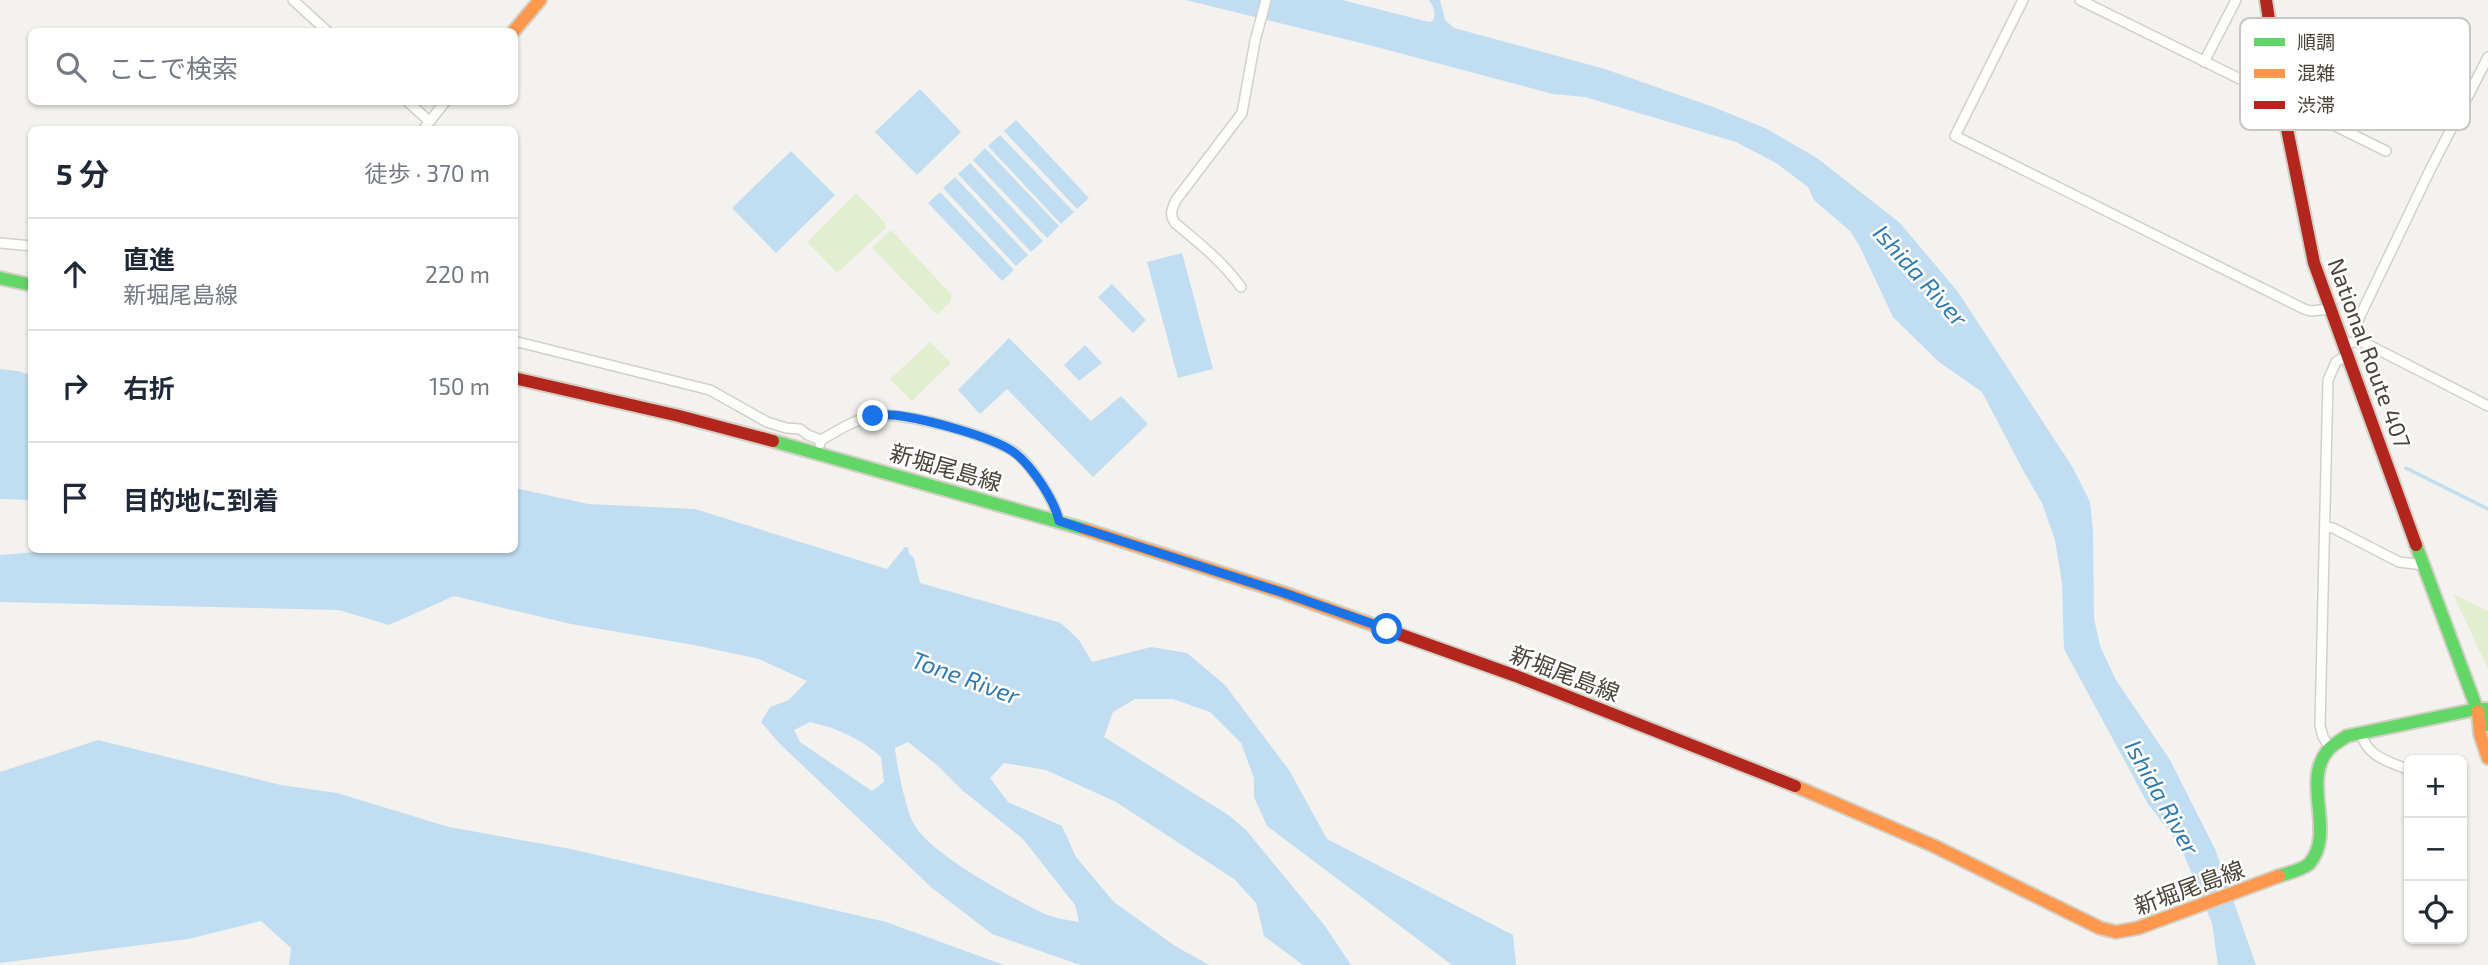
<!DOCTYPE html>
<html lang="ja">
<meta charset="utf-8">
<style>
:root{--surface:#fff;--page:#f6f6f7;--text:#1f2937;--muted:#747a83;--line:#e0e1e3}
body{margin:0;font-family:"Exo 2","Noto Sans JP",sans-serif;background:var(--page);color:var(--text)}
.controls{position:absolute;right:21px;bottom:21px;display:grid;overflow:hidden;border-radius:10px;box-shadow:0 2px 5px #0004}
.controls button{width:63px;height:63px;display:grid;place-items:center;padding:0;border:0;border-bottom:2px solid var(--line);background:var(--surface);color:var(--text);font:35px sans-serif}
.stop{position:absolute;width:21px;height:21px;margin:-16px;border:5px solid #1a73e8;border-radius:50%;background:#fff}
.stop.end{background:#1a73e8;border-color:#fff;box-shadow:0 2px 7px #0008}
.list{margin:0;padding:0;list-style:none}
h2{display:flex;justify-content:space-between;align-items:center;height:91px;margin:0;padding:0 28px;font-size:30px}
h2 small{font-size:23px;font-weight:400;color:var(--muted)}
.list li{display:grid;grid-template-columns:46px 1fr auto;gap:21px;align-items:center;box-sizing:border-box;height:112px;padding:0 28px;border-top:2px solid var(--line)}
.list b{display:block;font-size:26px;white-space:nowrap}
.list p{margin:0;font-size:23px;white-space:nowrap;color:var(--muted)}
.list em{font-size:23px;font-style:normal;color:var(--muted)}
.icon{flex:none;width:38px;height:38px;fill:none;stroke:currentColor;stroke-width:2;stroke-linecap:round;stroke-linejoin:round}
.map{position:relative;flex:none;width:2488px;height:965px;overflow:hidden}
.search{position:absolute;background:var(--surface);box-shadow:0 2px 5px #0004;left:28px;top:28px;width:490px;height:77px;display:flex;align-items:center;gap:18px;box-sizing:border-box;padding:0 24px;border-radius:10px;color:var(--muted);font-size:26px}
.panel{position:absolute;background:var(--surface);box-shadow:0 2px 5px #0004;left:28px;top:126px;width:490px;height:427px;border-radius:10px}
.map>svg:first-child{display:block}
.green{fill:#e1eecf}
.water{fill:#c0ddf1;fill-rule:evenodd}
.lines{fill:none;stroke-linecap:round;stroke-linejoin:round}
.stream{stroke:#c0ddf1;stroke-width:3.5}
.street-casing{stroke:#d2d0cb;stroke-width:12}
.fast-casing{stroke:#d3cfc5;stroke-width:16}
.slow-casing{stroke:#d3cfc5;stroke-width:16}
.jam-casing{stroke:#d3cfc5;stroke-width:16}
.street{stroke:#fdfdfc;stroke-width:9}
.fast{stroke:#63d668;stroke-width:12}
.slow{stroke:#ff974d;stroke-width:12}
.jam{stroke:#b3261e;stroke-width:12}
.route{stroke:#1a73e8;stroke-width:9}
.labels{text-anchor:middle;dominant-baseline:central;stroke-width:5;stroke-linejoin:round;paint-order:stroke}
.street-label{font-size:23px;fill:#4b4439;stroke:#fff}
.water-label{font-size:24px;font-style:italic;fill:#2e7ab2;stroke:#fff}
.key{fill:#fff;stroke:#c9c7c4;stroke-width:2}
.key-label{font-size:19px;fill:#4b4439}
</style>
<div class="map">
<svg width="2488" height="965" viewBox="0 0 2488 965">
<rect width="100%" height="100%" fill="#f4f2ee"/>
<!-- green -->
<path class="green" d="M 856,193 L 885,223 L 886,228 L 837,273 L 807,242 Z
M 891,230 L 951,294 L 951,301 L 937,315 L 872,248 Z
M 930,342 L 951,363 L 912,401 L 890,379 Z
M 2453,594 L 2488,611 L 2488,669 Z"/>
<!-- water -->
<path class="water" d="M 1186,0 L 1342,0 L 1429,22 L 1433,21 C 1436,12 1434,8 1429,0 L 1440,0 L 1445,20 L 1454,28 L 1605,69 L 1716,108 L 1767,129 L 1817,158 L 1900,223 L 1958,292 L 2073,468 L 2090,502 L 2093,530 L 2094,618 L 2100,646 L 2116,680 L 2170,760 L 2215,849 L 2256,965 L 2218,965 L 2212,923 L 2180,845 L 2148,804 L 2064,649 L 2062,583 L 2055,540 L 2042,503 L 2024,472 L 1982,392 L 1939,362 L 1893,317 L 1859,245 L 1850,231 L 1814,200 L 1808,187 L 1776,163 L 1736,142 L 1585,97 L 1553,94 L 1369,45 Z
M 920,89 L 961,132 L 917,175 L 875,132 Z
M 1016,120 L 1089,198 L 1077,209 L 1004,131 Z
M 1000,135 L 1074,212 L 1061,224 L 988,146 Z
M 985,148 L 1059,226 L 1047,238 L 973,160 Z
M 791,151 L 835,195 L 776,253 L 732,208 Z
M 970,163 L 1043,241 L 1031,252 L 958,174 Z
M 955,177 L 1028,255 L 1016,266 L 943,188 Z
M 940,192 L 1014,270 L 1002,281 L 928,203 Z
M 1182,253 L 1213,369 L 1178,378 L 1147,262 Z
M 1112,284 L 1146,320 L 1133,333 L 1098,297 Z
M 1009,338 L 1091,421 L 1121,396 L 1148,424 L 1093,477 L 1007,389 L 980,414 L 958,390 Z
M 1085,345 L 1102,363 L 1079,381 L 1064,365 Z
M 0,369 L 18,371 L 31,375 L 31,500 L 0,499 Z
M 515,488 L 588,504 L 695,509 L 887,569 L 905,547 L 908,547 L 909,554 L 914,558 L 920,583 L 1061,623 L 1079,640 L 1092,662 L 1151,647 L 1187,653 L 1225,685 L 1289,770 L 1327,839 L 1513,935 L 1516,965 L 1452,965 L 1267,826 L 1254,797 L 1254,778 L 1241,743 L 1210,712 L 1173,699 L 1135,699 L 1113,712 L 1104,737 L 1230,816 L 1246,830 L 1325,926 L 1351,965 L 1303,965 L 1264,936 L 1256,903 L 1234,879 L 1116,802 L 1046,770 L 1004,763 L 990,778 L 1008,802 L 1062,826 L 1076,857 L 1114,902 L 1175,946 L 1209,965 L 1080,965 L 992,934 L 932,888 L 780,744 L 761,722 L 770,707 L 789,700 L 807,681 L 759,659 L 694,645 L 571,624 L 454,596 L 389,625 L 339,610 L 0,602 L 0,555 L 62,550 L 514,550 ZM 810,722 C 837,728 860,738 881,757 L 884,782 L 872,791 L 800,742 L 794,730 ZM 908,742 L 938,766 L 962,790 L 1023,839 L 1075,905 L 1079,922 C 1067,920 1053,918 1043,913 C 1010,897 934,856 915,826 C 906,811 897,767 895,748 Z
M 98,740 L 281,785 L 337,793 L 449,827 L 571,849 L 886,922 L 1004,965 L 289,965 L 291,948 L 261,921 L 188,939 L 0,963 L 0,772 Z"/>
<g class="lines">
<!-- stream -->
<path class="stream" d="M 2406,468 L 2488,509"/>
<defs>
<path id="street" d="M 293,0 L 328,32
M 2023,0 L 1955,136 L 2304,309 L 2311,311 L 2330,309
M 2080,0 L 2386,151
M 2204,62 L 2236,0
M 408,102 L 428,120
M 423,130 L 445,102
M 0,243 L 32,246
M 1241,287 C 1222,261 1199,243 1175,223 C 1169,214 1172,209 1176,200 L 1242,113 L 1255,41 L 1266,0
M 514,341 L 710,390 L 767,422 L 786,428 L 800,429 L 808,435 L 821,440
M 2359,341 L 2357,324 L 2360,316 L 2429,172 L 2488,57
M 2343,344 L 2359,341 L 2367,344 L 2488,406
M 820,444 L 821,440 C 837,431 857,418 875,416 C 903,411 993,436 1016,453 C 1032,466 1055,501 1059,521
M 2325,527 L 2333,528 L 2399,562 L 2423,565
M 2361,733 C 2367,757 2388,761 2409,770
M 2329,746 L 2323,737 L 2320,725 L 2328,380 L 2336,362 L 2347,355"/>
<path id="fast" d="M 0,278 L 32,285
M 773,441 L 1084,529
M 2416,545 L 2477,709 L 2488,725
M 2279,876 C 2288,873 2302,870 2309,864 C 2337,832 2300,781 2329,749 C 2334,744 2341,740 2347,736 L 2477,709 L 2488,709"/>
<path id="slow" d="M 513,32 L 540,0
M 1084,529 L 1284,593 L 1379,627
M 2478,711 L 2480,734 L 2488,758
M 1795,786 L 1934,846 L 2100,928 L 2116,932 L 2138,928 L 2279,876"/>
<path id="jam" d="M 2266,0 L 2281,99 L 2314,263 L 2416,545
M 514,378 L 679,416 L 773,441
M 1379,627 L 1516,676 L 1795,786"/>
</defs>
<!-- street casing -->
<use href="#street" class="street-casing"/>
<!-- fast casing -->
<use href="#fast" class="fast-casing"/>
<!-- slow casing -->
<use href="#slow" class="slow-casing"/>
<!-- jam casing -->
<use href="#jam" class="jam-casing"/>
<!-- street -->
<use href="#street" class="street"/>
<!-- fast -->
<use href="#fast" class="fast"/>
<!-- slow -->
<use href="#slow" class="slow"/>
<!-- jam -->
<use href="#jam" class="jam"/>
</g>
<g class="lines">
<!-- route -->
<path class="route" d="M 873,416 C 882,415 892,414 901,416 C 928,420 994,437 1015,453 C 1032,466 1055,501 1059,521 L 1284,593 L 1387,629"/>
</g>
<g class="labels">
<!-- street labels -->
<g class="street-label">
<text transform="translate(2370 353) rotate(70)">National Route 407</text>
<text transform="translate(946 467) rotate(16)">新堀尾島線</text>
<text transform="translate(1565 673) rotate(21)">新堀尾島線</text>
<text transform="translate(2189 887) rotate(-20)">新堀尾島線</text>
</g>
<!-- water labels -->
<g class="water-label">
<text transform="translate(1921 275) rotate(48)">Ishida River</text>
<text transform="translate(966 677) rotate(20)">Tone River</text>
<text transform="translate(2163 797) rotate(61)">Ishida River</text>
</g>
</g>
<!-- legend -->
<rect x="2240" y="18" width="230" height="112" rx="10" class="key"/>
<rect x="2254" y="38" width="31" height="8" fill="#63d668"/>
<rect x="2254" y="69" width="31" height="9" fill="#ff974d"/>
<rect x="2254" y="101" width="31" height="8" fill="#b3261e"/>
<g class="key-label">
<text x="2297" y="49">順調</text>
<text x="2297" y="80">混雑</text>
<text x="2297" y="112">渋滞</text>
</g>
</svg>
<div class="controls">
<button>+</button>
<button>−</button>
<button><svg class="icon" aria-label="locate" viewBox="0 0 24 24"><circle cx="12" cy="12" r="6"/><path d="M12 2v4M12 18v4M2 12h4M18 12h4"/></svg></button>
</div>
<div class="stop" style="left:1387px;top:629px"></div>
<div class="stop end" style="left:873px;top:416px"></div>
<div class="search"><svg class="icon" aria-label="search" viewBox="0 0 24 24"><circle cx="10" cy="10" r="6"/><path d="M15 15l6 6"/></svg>ここで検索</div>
<section class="panel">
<h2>5 分<small>徒歩 · 370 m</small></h2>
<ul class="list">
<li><svg class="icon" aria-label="ahead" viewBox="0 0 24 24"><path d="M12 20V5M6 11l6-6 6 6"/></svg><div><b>直進</b><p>新堀尾島線</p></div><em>220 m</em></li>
<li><svg class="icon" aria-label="right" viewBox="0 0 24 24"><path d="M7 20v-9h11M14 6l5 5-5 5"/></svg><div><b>右折</b></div><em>150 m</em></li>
<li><svg class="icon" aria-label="arrive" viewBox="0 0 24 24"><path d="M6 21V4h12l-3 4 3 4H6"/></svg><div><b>目的地に到着</b></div></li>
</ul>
</section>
</div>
